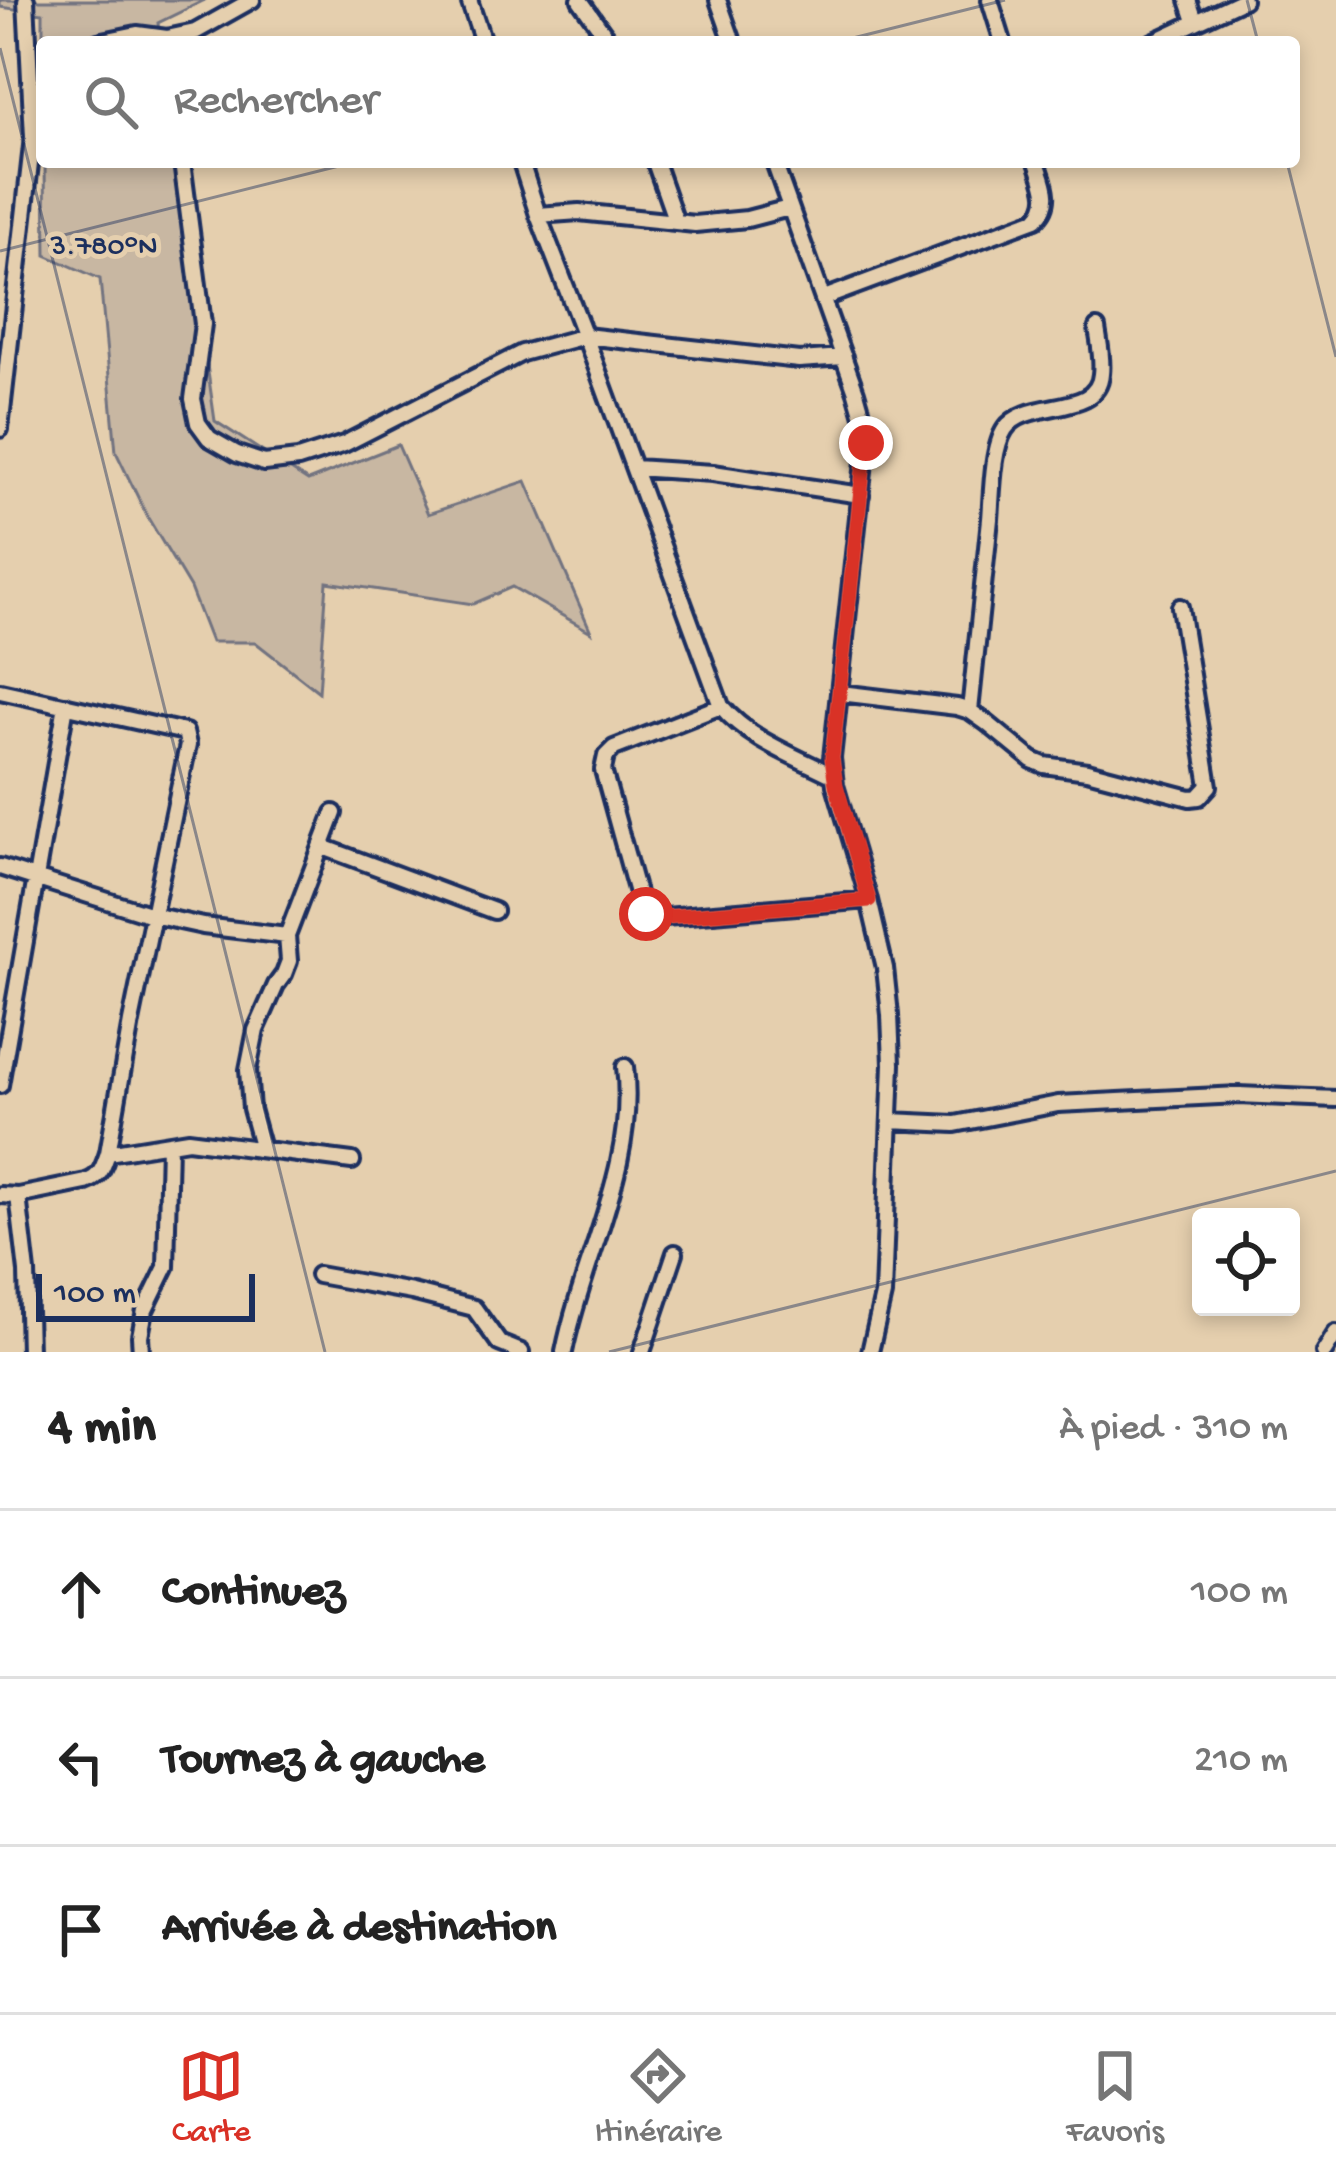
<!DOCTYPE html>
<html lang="fr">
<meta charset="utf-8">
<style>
:root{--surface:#fff;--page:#f2f2f2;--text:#222;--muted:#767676;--line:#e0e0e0;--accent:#d93025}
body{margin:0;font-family:"Gochi Hand",sans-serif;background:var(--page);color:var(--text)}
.controls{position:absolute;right:36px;bottom:36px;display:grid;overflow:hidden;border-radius:12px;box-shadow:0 6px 18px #0003}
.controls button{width:108px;height:108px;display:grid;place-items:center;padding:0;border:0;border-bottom:3px solid var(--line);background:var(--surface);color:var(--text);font:60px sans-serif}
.scale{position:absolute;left:36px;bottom:30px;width:219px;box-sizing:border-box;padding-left:12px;border:6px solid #1b2f5e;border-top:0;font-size:33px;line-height:42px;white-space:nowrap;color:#1b2f5e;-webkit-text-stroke:9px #e5cfae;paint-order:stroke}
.stop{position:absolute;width:36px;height:36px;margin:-27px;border:9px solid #d93025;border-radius:50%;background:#fff}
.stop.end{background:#d93025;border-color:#fff;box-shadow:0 3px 12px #0008}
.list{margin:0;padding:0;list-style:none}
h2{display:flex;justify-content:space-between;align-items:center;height:156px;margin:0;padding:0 48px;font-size:51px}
h2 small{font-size:39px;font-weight:400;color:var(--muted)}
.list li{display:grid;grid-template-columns:78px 1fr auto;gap:36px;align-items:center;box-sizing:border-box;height:168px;padding:0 48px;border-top:3px solid var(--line)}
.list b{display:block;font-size:45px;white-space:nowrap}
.list em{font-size:39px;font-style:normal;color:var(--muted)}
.icon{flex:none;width:66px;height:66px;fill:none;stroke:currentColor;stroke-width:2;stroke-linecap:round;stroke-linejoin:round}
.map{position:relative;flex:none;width:1336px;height:1352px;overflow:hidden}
.search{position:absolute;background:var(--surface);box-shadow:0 6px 18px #0003;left:36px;right:36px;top:36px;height:132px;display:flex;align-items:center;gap:30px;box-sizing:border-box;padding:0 42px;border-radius:12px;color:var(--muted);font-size:45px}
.sheet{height:660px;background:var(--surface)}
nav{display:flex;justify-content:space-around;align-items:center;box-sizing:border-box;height:168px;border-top:3px solid var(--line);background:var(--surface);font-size:33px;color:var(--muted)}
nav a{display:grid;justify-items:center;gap:6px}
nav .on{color:var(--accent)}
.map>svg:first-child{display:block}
.green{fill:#c8b7a2;stroke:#727380;stroke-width:3}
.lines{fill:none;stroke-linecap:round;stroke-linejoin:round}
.minor-casing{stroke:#1b2f5e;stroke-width:22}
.minor{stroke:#e5cfae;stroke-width:14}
.route{stroke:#d93025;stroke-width:15}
.ticks{fill:none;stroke:#1b2f5e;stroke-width:3;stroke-opacity:0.45}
.ticks-label{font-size:30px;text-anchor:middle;fill:#1b2f5e;stroke:#e5cfae;stroke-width:10;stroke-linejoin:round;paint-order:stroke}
</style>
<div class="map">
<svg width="1336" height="1352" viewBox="0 0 1336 1352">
<rect width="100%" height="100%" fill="#e5cfae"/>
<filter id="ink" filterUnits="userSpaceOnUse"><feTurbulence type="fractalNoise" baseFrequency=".00833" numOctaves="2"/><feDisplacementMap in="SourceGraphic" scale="24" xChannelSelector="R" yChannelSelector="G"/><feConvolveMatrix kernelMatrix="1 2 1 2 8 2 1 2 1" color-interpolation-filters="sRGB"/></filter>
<g filter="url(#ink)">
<!-- green -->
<path class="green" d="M 0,0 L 205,0 L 158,23 L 160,42 L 43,42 L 43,13 L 0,7 Z
M 45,162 L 178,162 L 215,421 L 308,481 L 398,445 L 428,514 L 526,481 L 591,632 L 512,587 L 473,604 L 327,582 L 319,692 L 255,642 L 211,642 L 190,588 L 148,518 L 116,452 L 100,279 L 46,255 Z"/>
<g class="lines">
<defs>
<path id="minor" d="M 469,0 L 483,42
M 580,0 L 610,42
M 718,0 L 733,42
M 990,0 L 1003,42
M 1188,0 L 1195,21
M 98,42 L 137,34 L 167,38 L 195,32 L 252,0
M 1153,42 L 1243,0
M 182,162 L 203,324 L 193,399 L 198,423 L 209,438 L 237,454 L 264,463 L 298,459 L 344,444 L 522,353 L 585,336 L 538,215 L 521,162
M 655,162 L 676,222
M 774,162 L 856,392 L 864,420 L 866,443 L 832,758 L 835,785 L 869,900 L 885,968 L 890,1015 L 892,1064 L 883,1295 L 870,1352
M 538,215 L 579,212 L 695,224 L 747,219 L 789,208
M 824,298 L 1036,219 C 1054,202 1044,183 1037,162
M 0,429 L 33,137 L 26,0
M 634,468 L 713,473 L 861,495
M 0,691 L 185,732 L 188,745 L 131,1022 L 108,1153 C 103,1167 101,1177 86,1182 L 18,1196 L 0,1195
M 840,693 L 957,707 L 970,711 L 987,723 L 1032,760 L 1044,765 L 1087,771 L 1190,798 L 1199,797 L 1209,786 L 1180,607
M 721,706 L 614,748 L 606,756 L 603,770 L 640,904 L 646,914 L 653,918 L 869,900
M 970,711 C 977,647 983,583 990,519 C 992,496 992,448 1005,429 C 1026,397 1098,418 1101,374 C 1103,359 1099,342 1097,328
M 834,776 C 795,756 749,740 721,706 L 585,336 L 799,360 L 844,357
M 323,847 L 494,911
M 0,867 L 152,915 L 203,926 L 287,936
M 0,1085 L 66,705
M 890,1121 L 955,1124 L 1058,1104 L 1239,1095 L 1336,1099
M 262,1149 L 251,1109 L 248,1070 L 256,1030 L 276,985 L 284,974 L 289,961 L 287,936 L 334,813
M 108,1153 L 188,1140 L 352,1161
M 18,1196 L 27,1272 L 29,1352
M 318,1275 L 412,1292 L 474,1308 L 499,1343 L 521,1352
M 141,1352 L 140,1336 L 145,1310 L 166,1267 L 169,1144
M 564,1352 C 583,1257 637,1165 625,1067
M 642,1352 L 675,1253
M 1324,1352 L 1336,1333"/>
</defs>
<!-- minor casing -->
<use href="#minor" class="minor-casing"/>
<!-- minor -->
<use href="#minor" class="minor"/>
</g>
</g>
<g class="lines" filter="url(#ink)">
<!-- route -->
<path class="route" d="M 646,914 L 653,918 L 869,900 L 836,785 L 832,758 L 866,443"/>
</g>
<!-- ticks -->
<path class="ticks" d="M 1247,0 L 1258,42M 837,42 L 1005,0M 0,48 L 325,1352M 1287,162 L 1336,357M 0,251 L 355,162M 609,1352 L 1336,1171"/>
<g class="ticks-label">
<text x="104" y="254">3.780°N</text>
</g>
</svg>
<div class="controls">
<button><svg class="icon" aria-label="locate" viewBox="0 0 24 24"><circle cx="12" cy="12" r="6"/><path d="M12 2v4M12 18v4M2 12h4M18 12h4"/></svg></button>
</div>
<div class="scale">100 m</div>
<div class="stop" style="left:646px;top:914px"></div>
<div class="stop end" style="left:866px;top:443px"></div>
<div class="search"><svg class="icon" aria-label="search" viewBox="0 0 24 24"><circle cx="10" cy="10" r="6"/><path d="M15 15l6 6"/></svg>Rechercher</div>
</div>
<section class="sheet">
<h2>4 min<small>À pied · 310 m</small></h2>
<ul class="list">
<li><svg class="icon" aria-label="ahead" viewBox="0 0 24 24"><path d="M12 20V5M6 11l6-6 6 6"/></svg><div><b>Continuez</b></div><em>100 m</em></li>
<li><svg class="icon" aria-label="left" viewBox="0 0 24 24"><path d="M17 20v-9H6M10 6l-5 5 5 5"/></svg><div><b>Tournez à gauche</b></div><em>210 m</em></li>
<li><svg class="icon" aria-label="arrive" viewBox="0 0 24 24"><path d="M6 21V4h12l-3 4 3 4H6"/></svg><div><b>Arrivée à destination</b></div></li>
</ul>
</section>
<nav>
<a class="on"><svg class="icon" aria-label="map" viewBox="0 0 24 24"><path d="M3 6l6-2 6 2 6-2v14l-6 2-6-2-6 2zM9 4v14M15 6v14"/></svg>Carte</a>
<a><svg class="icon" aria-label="directions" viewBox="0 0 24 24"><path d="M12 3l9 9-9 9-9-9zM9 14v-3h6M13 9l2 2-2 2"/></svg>Itinéraire</a>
<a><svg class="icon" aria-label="saved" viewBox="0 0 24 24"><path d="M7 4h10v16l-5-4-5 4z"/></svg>Favoris</a>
</nav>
